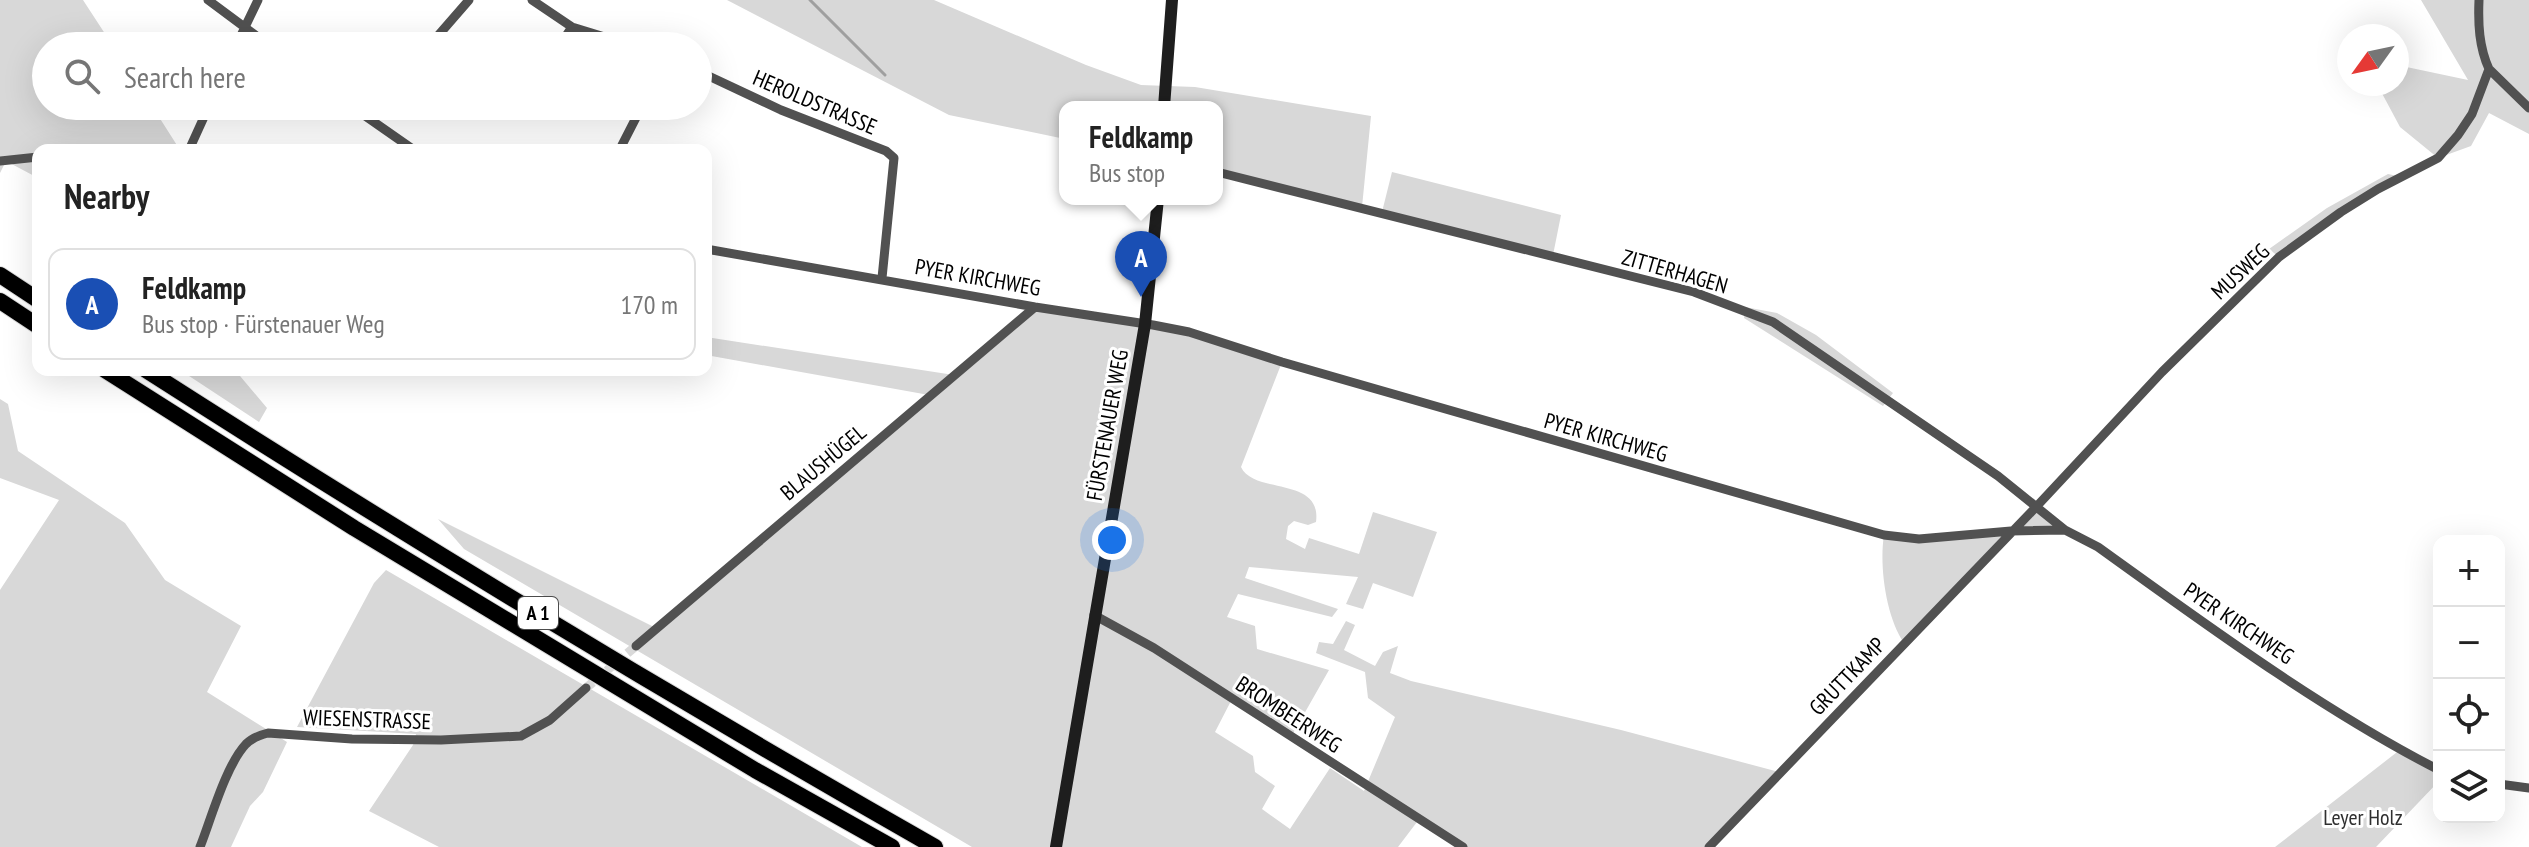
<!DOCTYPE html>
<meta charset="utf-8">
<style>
:root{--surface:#fff;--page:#f2f2f2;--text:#222;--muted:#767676;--line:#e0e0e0;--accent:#b45309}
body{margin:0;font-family:"PT Sans Narrow",sans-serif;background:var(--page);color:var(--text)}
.controls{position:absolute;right:24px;bottom:24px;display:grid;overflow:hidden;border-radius:16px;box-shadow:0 8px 32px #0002}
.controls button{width:72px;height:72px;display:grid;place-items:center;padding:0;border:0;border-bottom:2px solid var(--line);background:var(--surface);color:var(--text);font:40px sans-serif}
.compass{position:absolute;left:2337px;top:24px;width:72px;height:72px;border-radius:50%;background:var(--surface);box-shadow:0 8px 32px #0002;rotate:237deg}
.you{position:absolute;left:1112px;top:540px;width:28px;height:28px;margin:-20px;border:6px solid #fff;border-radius:50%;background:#1a73e8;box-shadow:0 0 0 12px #1a73e833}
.badge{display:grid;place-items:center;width:52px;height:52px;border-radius:50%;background:var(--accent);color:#fff;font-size:26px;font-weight:700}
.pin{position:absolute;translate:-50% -66px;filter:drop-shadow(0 2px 4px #0008)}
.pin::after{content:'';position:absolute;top:42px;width:28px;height:24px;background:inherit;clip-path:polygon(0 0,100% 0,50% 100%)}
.popup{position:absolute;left:1059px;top:101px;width:164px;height:104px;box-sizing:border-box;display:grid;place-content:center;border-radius:16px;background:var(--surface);filter:drop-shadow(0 2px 6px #0005);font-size:26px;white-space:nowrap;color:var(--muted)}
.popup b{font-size:30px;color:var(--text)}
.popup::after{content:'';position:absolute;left:50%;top:100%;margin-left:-16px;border:16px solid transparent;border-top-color:var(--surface)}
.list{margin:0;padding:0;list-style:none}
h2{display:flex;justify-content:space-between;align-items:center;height:104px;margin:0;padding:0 32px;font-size:34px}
h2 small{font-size:26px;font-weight:400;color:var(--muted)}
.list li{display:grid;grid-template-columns:52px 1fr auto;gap:24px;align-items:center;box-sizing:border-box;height:112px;margin:0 16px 16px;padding:0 16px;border:2px solid var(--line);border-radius:16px}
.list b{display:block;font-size:30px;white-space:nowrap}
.list p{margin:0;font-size:26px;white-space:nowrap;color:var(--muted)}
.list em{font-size:26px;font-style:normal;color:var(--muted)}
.icon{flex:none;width:44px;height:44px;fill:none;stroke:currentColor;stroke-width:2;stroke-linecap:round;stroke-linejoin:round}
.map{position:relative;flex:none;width:2529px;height:847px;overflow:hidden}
.search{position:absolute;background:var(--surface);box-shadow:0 8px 32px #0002;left:32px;top:32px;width:680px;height:88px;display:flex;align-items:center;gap:20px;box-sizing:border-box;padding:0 28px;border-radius:44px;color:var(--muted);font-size:30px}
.panel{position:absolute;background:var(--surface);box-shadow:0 8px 32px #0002;left:32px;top:144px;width:680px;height:232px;border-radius:16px}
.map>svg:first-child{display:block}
.green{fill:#d8d8d8}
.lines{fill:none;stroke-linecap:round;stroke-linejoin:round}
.stream{stroke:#9f9f9f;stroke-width:3}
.street-tunnel{stroke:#d9d9d9;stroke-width:9;stroke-dasharray:9 4.5;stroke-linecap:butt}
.highway-casing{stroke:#dbdbdb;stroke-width:18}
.street{stroke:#515151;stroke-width:9}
.secondary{stroke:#1e1e1e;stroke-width:12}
.highway{stroke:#000;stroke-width:16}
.labels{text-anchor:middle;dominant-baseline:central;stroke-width:6;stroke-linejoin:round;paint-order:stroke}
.shield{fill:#fff;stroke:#4c4c4c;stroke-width:2}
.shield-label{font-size:20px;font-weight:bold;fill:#000}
.street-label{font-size:22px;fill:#000;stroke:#fff}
.park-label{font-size:22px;fill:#2f2f2f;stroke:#fff}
</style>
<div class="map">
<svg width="2529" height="847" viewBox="0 0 2529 847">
<rect width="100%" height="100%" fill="#fff"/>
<!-- green -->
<path class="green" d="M 0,0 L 83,0 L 113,46 L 46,46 L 46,106 L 152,106 L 180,150 L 38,150 L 38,178 L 6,161 L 0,173 Z
M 727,0 L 934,0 L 1086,65 L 1141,85 L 1195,87 L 1371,116 L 1362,207 L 1382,212 L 1392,172 L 1561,215 L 1553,255 L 1217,172 L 1217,107 L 1065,107 L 1065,139 L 949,115 Z
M 2421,0 L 2529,0 L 2529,134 L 2489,113 L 2471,146 L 2438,158 L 2400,127 L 2377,84 L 2397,84 L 2397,65 L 2468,80 Z
M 2388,174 L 2402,177 L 2279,257 L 2269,249 L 2327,208 Z
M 1035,307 L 1153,325 L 1282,362 L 1241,467 C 1254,495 1322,476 1316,522 L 1308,525 L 1294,521 L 1288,526 L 1286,539 L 1305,549 L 1309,538 L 1359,554 L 1373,512 L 1437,532 L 1413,597 L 1373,583 L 1363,609 L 1346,604 L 1358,577 L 1249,567 L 1245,578 L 1338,609 L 1332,617 L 1238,594 L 1227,617 L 1255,626 L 1257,649 L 1329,670 L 1291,737 L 1232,699 L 1215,732 L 1253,756 L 1255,772 L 1275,786 L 1262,809 L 1290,829 L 1330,768 L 1364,791 L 1395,717 L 1368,698 L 1365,672 L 1316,653 L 1319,642 L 1333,644 L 1346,621 L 1355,625 L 1344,650 L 1375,666 L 1383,652 L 1398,646 L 1390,673 L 1411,681 L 1621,730 L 1779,772 L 1707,847 L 1466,847 L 1420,818 L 1398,847 L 972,847 L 464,549 L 438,519 L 656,628 L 929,395 L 706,355 L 706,337 L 954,375 Z
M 1745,307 L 1777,313 L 1816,335 L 1893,393 L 1883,406 L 1744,318 Z
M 180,370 L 213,370 L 217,372 L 219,370 L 235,370 L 267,408 L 259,422 Z
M 0,399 L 8,404 L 18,451 L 125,523 L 165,580 L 241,626 L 207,692 L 287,742 L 263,792 L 250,806 L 231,847 L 0,847 L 0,590 L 59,500 L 0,478 Z
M 2037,506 L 2065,530 L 2011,531 L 1904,643 C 1886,617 1879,566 1884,535 L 1919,539 L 2011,531 Z
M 386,570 L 862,847 L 439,847 L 369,811 L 413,745 L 416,734 L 297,727 L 374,583 Z
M 2401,749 L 2439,774 L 2439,781 L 2376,847 L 2275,847 Z"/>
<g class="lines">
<!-- stream -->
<path class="stream" d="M 810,0 L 885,75"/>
<!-- street-tunnel -->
<path class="street-tunnel" d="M 586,688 L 636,646"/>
<defs>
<path id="highway" d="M 0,275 L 38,300
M 0,301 L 38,326
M 105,370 L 354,528 L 755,770 L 892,847
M 146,370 C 405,536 668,695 935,847"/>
</defs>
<!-- highway casing -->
<use href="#highway" class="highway-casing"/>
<!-- street -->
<path class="street" d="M 208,0 L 270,46
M 532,0 L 572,27 L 634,46
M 236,46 L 258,0
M 429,46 L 469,0
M 559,46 L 572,27
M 2489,69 L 2529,108
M 698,71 L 781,110 L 886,151 L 894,158 L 882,278
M 351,106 L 414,150
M 368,118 L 378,106
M 622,145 L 642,106
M 93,150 L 115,150
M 189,150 L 209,106
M 0,161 L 38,157
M 1217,172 L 1694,292 L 1773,322 L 1998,476 L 2065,530
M 706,249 L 1035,307 L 1153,325 L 1189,332 L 1282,362 L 1884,535 L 1919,539 L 2011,531 L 2065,530 L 2098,547 C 2205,624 2322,710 2439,770
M 1094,615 L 1154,648 L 1463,847
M 636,646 L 1035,307
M 2499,784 L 2529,788
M 200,847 C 211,819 226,765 246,744 C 252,738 260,735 268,733 L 352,739 L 441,740 L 521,736 L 550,720 L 586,688
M 1709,847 L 2037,506 L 2162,372 L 2279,257 L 2341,212 L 2378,189 L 2438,158 L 2458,135 L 2472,114 L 2489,69 C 2479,47 2478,24 2479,0"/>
<!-- secondary -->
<path class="secondary" d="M 1164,107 L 1172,0
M 1056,847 L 1145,324 L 1158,199"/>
<!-- highway -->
<use href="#highway" class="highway"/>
</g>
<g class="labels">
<!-- shield labels -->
<rect class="shield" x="518" y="597" width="40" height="32" rx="6"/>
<g class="shield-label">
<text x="538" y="613">A 1</text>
</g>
<!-- street labels -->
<g class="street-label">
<text transform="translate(815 102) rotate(23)">HEROLDSTRASSE</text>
<text transform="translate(1675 271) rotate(16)">ZITTERHAGEN</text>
<text transform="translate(2240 271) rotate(-43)">MUSWEG</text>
<text transform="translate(978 277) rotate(10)">PYER KIRCHWEG</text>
<text transform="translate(1107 425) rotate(-80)">FÜRSTENAUER WEG</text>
<text transform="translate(1606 437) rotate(16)">PYER KIRCHWEG</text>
<text transform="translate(823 462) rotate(-40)">BLAUSHÜGEL</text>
<text transform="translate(2239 623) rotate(34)">PYER KIRCHWEG</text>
<text transform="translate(1847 676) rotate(-46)">GRUTTKAMP</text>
<text transform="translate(1289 714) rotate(33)">BROMBEERWEG</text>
<text transform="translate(367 719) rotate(2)">WIESENSTRASSE</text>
</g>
<!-- park labels -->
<g class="park-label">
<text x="2363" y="817">Leyer Holz</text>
</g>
</g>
</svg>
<div class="controls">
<button>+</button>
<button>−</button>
<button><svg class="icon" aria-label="locate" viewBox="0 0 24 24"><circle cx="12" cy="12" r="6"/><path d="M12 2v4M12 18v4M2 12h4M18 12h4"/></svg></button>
<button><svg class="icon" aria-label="layers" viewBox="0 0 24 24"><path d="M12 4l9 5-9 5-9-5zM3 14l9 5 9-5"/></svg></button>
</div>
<svg class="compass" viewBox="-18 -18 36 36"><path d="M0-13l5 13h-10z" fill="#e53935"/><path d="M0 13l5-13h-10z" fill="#767676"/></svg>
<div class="you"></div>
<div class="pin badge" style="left:1141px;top:297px;background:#1a4fb4">A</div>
<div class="popup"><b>Feldkamp</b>Bus stop</div>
<div class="search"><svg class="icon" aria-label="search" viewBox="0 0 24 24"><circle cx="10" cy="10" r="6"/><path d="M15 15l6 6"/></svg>Search here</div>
<section class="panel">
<h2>Nearby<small></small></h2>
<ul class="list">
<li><span class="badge" style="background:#1a4fb4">A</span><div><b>Feldkamp</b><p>Bus stop · Fürstenauer Weg</p></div><em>170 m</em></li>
</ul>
</section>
</div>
